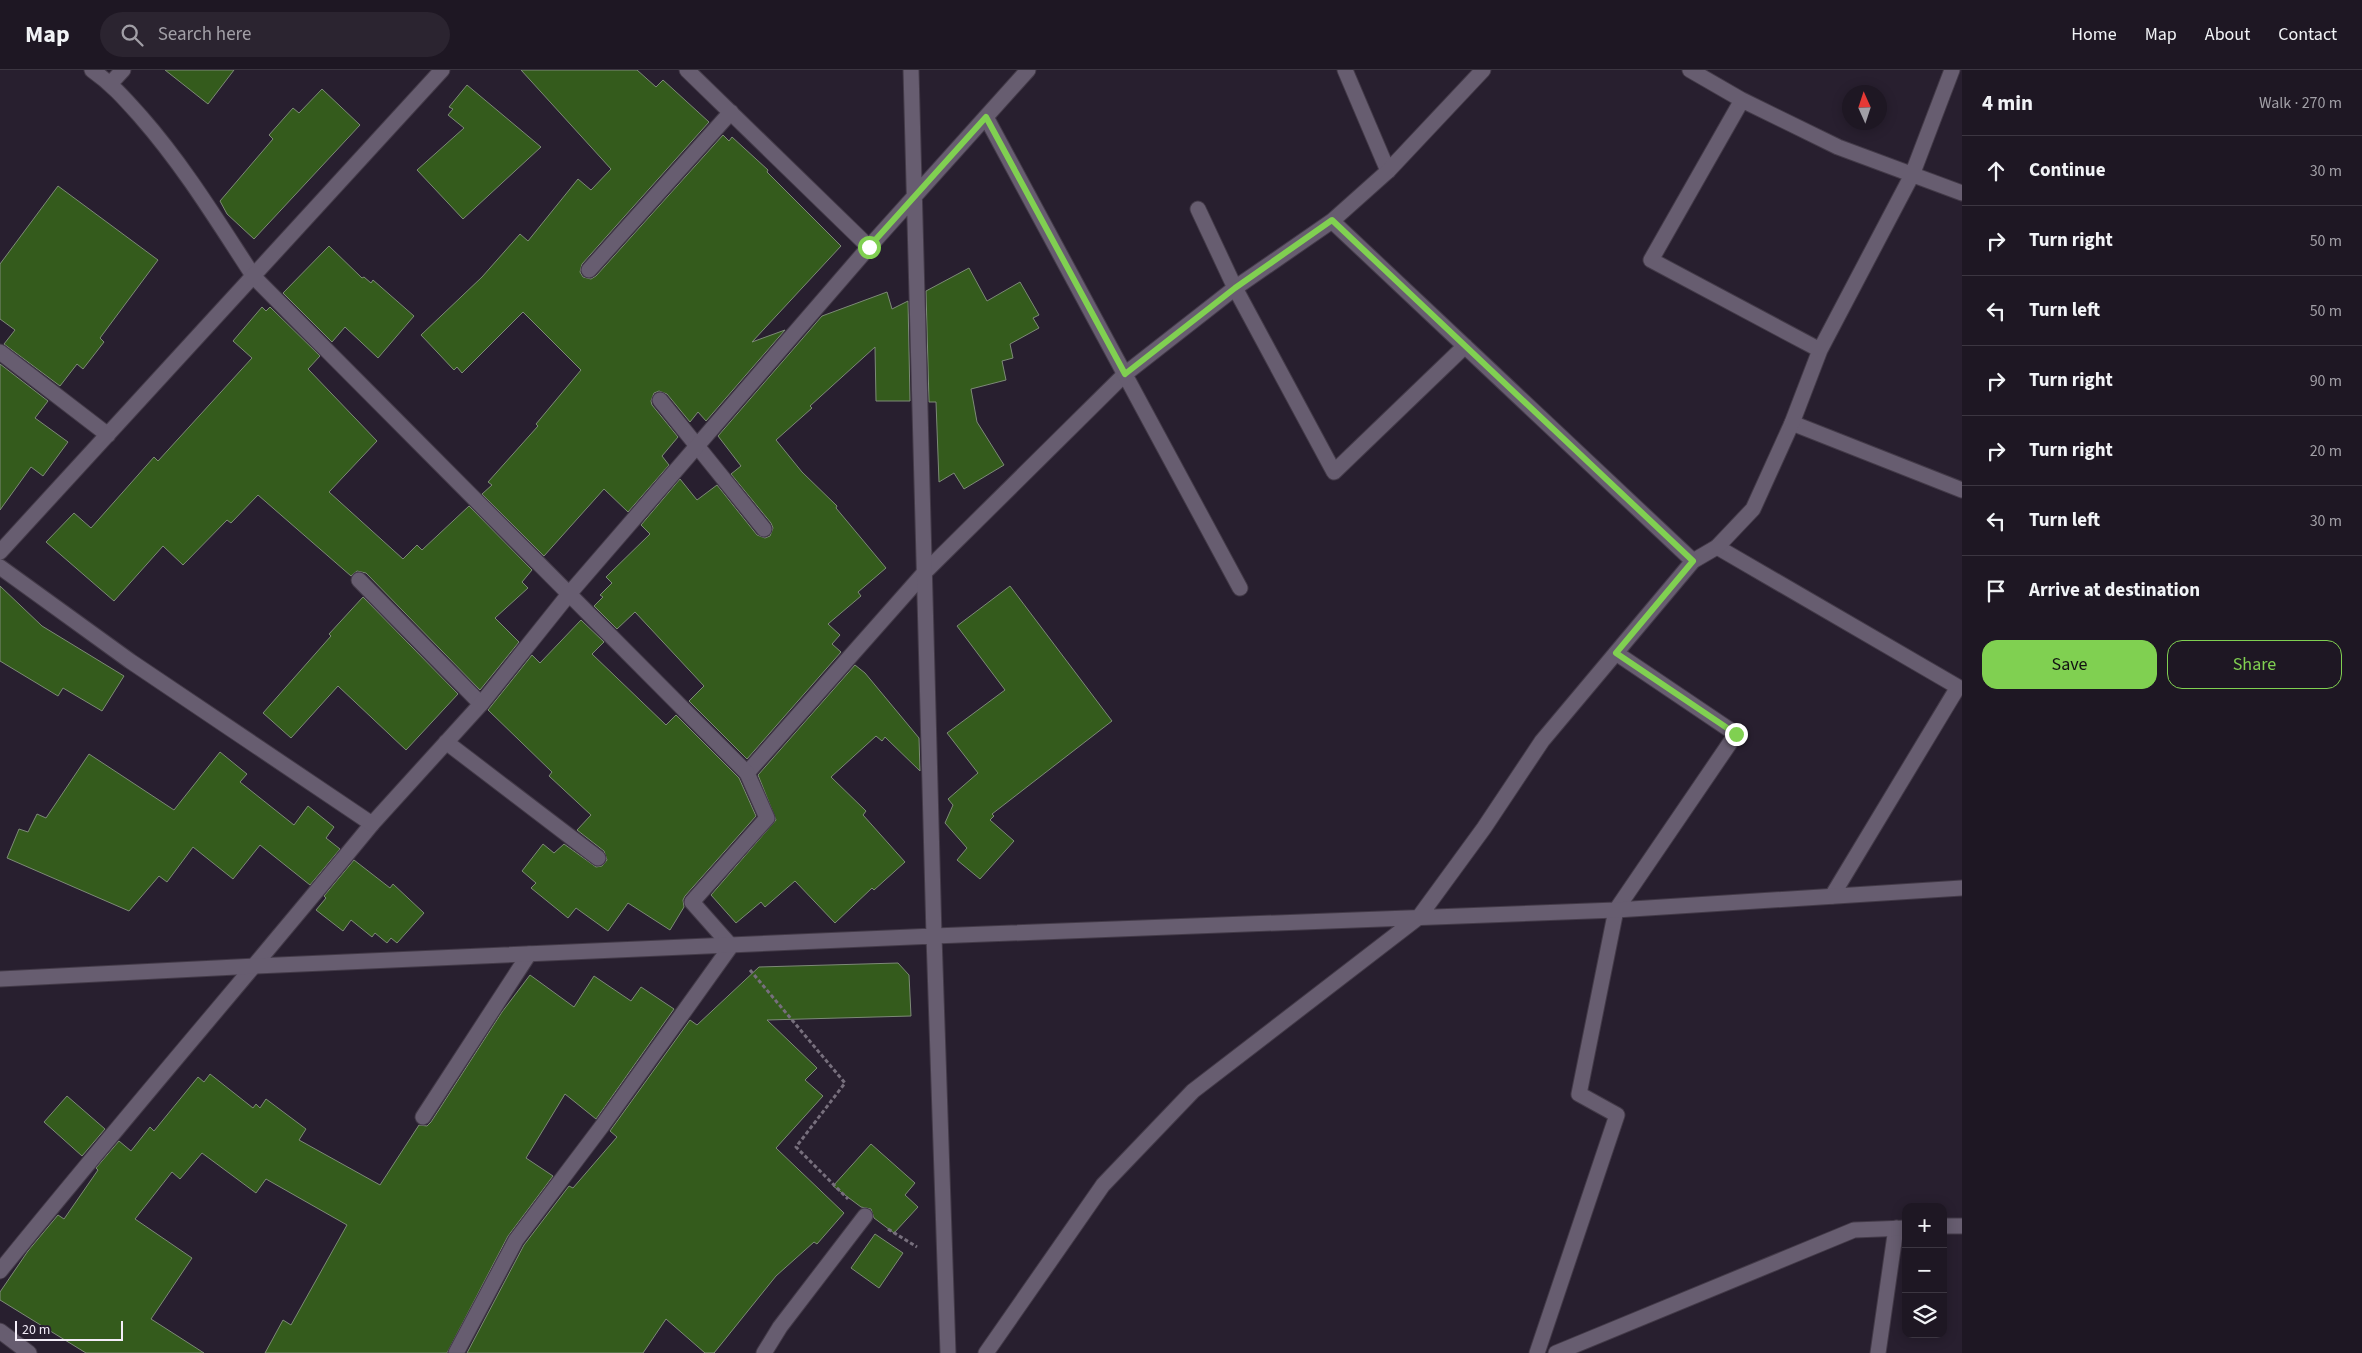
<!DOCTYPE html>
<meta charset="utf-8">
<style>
:root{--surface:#1e1723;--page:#2b2430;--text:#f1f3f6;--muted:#a19fa6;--line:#3c3641;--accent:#80d051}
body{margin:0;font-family:"Source Sans 3",sans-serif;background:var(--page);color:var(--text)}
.controls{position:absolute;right:15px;bottom:15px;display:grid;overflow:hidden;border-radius:10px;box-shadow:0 2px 12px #0003}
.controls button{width:45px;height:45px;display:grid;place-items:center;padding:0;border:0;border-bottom:1px solid var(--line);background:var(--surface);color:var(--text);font:25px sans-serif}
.compass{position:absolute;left:1842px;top:15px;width:45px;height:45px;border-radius:50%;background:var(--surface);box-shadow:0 2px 12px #0003;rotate:357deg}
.scale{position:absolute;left:15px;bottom:12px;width:108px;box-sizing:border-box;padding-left:5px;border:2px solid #f3edf8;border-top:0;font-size:14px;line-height:18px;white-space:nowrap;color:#f3edf8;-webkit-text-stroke:4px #281f2f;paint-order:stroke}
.stop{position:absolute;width:15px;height:15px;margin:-11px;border:4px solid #80d051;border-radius:50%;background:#fff}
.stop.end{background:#80d051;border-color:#fff;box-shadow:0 1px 5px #0008}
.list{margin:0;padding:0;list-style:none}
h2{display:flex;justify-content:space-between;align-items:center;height:65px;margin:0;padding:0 20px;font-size:21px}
h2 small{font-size:16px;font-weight:400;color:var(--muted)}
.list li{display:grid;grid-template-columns:32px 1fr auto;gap:15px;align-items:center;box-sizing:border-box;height:70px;padding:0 20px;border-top:1px solid var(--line)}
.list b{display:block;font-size:19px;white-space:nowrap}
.list em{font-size:16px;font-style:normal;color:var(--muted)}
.actions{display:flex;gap:10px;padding:15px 20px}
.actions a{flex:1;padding:11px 0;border:1px solid var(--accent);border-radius:15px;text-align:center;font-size:18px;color:var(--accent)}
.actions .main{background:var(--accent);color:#111}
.icon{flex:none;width:28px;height:28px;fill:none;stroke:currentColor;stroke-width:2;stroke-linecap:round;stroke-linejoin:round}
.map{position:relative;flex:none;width:1962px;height:1283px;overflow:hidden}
header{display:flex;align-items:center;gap:30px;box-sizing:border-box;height:70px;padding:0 25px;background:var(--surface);border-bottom:1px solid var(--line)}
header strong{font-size:24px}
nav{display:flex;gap:28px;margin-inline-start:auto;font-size:18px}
.search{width:350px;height:45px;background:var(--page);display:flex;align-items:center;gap:12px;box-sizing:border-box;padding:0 18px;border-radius:28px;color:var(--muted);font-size:19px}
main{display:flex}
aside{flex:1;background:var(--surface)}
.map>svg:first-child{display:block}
.building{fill:#345b1c;stroke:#7d8a77}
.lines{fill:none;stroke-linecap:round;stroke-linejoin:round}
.lane-casing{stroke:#433a48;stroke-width:17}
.street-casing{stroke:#433a48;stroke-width:17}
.path{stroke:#776f7d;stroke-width:3;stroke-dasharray:4 2.5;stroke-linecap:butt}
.lane{stroke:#675d70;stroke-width:15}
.street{stroke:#675d70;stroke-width:15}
.route{stroke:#80d051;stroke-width:6}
</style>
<header>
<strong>Map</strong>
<div class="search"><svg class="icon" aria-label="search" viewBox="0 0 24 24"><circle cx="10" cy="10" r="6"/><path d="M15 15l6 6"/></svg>Search here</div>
<nav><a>Home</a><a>Map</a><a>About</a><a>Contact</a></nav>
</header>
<main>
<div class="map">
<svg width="1962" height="1283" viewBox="0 0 1962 1283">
<rect width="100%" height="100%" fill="#281f2f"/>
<!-- building -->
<path class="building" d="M 165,0 L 234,0 L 208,34 Z
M 521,0 L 637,0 L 656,17 L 663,10 L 709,52 L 582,194 L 580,202 L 583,207 L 591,209 L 596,206 L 723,65 L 729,71 L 732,67 L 768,100 L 767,102 L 841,176 L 752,272 L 785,260 L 706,351 L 698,342 L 690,352 L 667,324 L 659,321 L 654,323 L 651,331 L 652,335 L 678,367 L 662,386 L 669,395 L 628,442 L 604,419 L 544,486 L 482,424 L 492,415 L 488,412 L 538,356 L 536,354 L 581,300 L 523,242 L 462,303 L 457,297 L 454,300 L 421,265 L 482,207 L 520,164 L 528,171 L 578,109 L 591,120 L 611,99 Z
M 467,15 L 541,77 L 463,149 L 417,100 L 464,58 L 448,45 L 453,39 L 449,37 Z
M 322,19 L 360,55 L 254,169 L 227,144 L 220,131 L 273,69 L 269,65 L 293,38 L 299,43 Z
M 58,116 L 158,190 L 100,268 L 104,272 L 83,299 L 77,294 L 60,316 L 4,274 L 15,260 L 0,249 L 0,194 Z
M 329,176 L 362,208 L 364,207 L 371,213 L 373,210 L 414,246 L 378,288 L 345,257 L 332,272 L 283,223 Z
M 969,198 L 987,231 L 1020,212 L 1039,245 L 1033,248 L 1039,258 L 1010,274 L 1013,288 L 1002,291 L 1006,310 L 971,319 L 977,352 L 1004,395 L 964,419 L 954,403 L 939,412 L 936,332 L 929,332 L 926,221 Z
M 887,222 L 892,239 L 908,231 L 910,331 L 876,331 L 875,277 L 810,336 L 812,338 L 776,370 L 802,402 L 837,436 L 836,438 L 886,498 L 858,522 L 861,526 L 828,554 L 840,565 L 832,574 L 841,582 L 747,689 L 689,631 L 704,616 L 635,542 L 617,559 L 594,536 L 603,527 L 600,525 L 612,513 L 606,507 L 650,464 L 641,455 L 680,409 L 697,430 L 717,415 L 757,465 L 765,468 L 770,466 L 773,458 L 771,453 L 731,404 L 741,396 L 718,366 L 822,246 Z
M 262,237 L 266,241 L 270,237 L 320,286 L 308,299 L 377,371 L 329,422 L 403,489 L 417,475 L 422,480 L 469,436 L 532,500 L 522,512 L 528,518 L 495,548 L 519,572 L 480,620 L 366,503 L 357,501 L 351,506 L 258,425 L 231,453 L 227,450 L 183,495 L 163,476 L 114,531 L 46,472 L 74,443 L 91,458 L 154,387 L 158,391 L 252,288 L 233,271 Z
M 0,294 L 48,331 L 35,348 L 68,372 L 43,406 L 31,397 L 0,440 Z
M 0,516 L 42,556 L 124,606 L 102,641 L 63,618 L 58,626 L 0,591 Z
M 1010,516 L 1112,651 L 992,744 L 994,746 L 990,750 L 1014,771 L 980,809 L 957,790 L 967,778 L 945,753 L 953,735 L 948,729 L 978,703 L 947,663 L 1005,620 L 957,556 Z
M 363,527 L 458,624 L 406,680 L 338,616 L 291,668 L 263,643 L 331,566 L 329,564 Z
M 581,550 L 604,572 L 592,584 L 666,655 L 676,645 L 739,708 L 756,746 L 685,826 L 683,830 L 684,837 L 670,860 L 628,833 L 608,861 L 576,838 L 568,848 L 531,818 L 536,813 L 522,801 L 543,774 L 554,783 L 564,774 L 596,797 L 602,796 L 607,790 L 604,781 L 577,760 L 591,745 L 549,706 L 552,702 L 488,640 L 532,585 L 540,593 Z
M 855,595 L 865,603 L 919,668 L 920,701 L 885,667 L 882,671 L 876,666 L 831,707 L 866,741 L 863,745 L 905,792 L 874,820 L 872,818 L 835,853 L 795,811 L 765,837 L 761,832 L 736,853 L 711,825 L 776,750 L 758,705 Z
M 220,682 L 247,704 L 240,712 L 294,755 L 308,736 L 334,757 L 326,768 L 340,779 L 310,815 L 260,775 L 233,809 L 193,777 L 167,812 L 159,806 L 129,841 L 7,788 L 19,759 L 28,762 L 37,744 L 46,748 L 89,684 L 174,740 Z
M 354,790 L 390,818 L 393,814 L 424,843 L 397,873 L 391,868 L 387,873 L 375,863 L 372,867 L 351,850 L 343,861 L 316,840 L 326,828 L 324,826 Z
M 898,893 L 909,905 L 911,946 L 767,950 L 817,998 L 805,1010 L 823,1026 L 776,1078 L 844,1143 L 817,1174 L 814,1172 L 776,1206 L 714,1283 L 705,1283 L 666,1249 L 643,1283 L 467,1283 L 524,1175 L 569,1116 L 573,1118 L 617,1067 L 610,1061 L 690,950 L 697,955 L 759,897 Z
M 530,905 L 574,937 L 594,906 L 631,931 L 641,917 L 674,939 L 596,1049 L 565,1024 L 526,1088 L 553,1106 L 508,1166 L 447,1283 L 265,1283 L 283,1250 L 291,1255 L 347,1155 L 266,1109 L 256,1123 L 202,1083 L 180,1109 L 172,1102 L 135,1149 L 192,1188 L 151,1249 L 204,1283 L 86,1283 L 0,1230 L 0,1222 L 28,1181 L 58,1145 L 64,1149 L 98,1100 L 96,1098 L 119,1071 L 131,1081 L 150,1057 L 154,1061 L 198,1007 L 204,1012 L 210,1004 L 253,1038 L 256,1034 L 260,1038 L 266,1029 L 306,1059 L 299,1070 L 380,1115 L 419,1055 L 427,1056 L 431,1052 L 502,942 Z
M 67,1026 L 105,1059 L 82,1086 L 44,1052 Z
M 871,1074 L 915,1113 L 905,1125 L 918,1137 L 894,1163 L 874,1148 L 871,1139 L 861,1137 L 833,1116 Z
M 875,1164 L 903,1183 L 879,1218 L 851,1198 Z"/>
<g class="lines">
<defs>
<path id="lane" d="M 92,0 C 112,14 125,29 141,47 C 184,96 218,152 254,207
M 687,0 L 869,177
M 1345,0 L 1388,101
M 111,13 L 123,0
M 589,200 L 731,42
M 660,330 L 764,459
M 1792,353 L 1962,420
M 1717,477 L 1958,617 L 1832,826
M 359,510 L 481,634
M 423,1047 L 529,884
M 0,1201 C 122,1050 249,904 372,754
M 456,1283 L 516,1170 L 602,1056 L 731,876 L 692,832 L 767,748 L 747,703 L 925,502 L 1125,304
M 764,1283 L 780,1257 L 865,1146
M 1537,1283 L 1617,1045 L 1579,1024 L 1616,840 L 1736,664 L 1616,583
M 1878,1283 L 1896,1158"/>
<path id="street" d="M 911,0 L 934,866 L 948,1283
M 1690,0 L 1742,30 L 1838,77 L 1962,123
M 1742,30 L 1651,190 L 1820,280
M 986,47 L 1240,518
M 1198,139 L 1235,218 L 1334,402 L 1465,276
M 1332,151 L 1693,491
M 254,207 L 747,703
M 0,282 L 108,365
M 1125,304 L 1235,218 L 1332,151 L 1388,101 L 1483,0
M 0,482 L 442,0
M 0,497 L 130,591 L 372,754 L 481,634 L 569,524 L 869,177 L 1028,0
M 446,672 L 598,788
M 0,909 L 256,896 L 934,866 L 1616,840 L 1962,818
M 1943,1156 L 1962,1156
M 0,1261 L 29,1283
M 986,1283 L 1103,1115 L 1193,1021 L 1419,847 L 1484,758 L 1542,671 L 1693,491 L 1717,477 L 1753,439 L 1792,353 L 1820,280 L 1912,105 L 1952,0
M 1556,1283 L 1854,1160 L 1906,1158"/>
</defs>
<!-- lane casing -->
<use href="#lane" class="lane-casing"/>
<!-- street casing -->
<use href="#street" class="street-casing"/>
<!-- path -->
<path class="path" d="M 750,900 L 845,1013 L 796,1077 L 848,1129
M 888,1159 L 917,1177"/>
<!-- lane -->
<use href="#lane" class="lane"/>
<!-- street -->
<use href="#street" class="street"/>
</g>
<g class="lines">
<!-- route -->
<path class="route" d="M 869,177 L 986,47 L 1125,304 L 1235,218 L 1332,150 L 1693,491 L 1616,583 L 1736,664"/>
</g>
</svg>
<div class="controls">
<button>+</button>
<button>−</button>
<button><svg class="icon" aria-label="layers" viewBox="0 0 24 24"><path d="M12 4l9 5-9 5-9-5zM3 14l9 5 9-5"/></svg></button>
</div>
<svg class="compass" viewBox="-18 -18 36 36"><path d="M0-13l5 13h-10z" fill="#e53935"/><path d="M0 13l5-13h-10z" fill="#a19fa6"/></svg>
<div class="scale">20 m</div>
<div class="stop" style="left:869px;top:177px"></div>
<div class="stop end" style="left:1736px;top:664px"></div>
</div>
<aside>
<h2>4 min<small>Walk · 270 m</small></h2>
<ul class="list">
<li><svg class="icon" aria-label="ahead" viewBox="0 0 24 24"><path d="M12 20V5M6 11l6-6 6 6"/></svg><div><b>Continue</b></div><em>30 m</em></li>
<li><svg class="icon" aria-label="right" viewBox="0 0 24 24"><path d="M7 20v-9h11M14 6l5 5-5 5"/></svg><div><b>Turn right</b></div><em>50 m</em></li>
<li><svg class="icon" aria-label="left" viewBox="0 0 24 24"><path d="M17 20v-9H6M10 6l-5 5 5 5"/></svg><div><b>Turn left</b></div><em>50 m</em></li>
<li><svg class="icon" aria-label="right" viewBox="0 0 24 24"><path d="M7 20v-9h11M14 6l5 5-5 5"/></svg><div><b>Turn right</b></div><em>90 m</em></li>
<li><svg class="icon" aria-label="right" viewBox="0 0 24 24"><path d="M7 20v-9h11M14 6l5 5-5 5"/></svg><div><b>Turn right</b></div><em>20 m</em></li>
<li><svg class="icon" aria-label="left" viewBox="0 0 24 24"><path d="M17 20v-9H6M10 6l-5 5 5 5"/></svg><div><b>Turn left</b></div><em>30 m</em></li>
<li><svg class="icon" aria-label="arrive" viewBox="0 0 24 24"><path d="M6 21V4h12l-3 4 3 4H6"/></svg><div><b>Arrive at destination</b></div></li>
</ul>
<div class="actions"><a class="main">Save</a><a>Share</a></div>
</aside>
</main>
